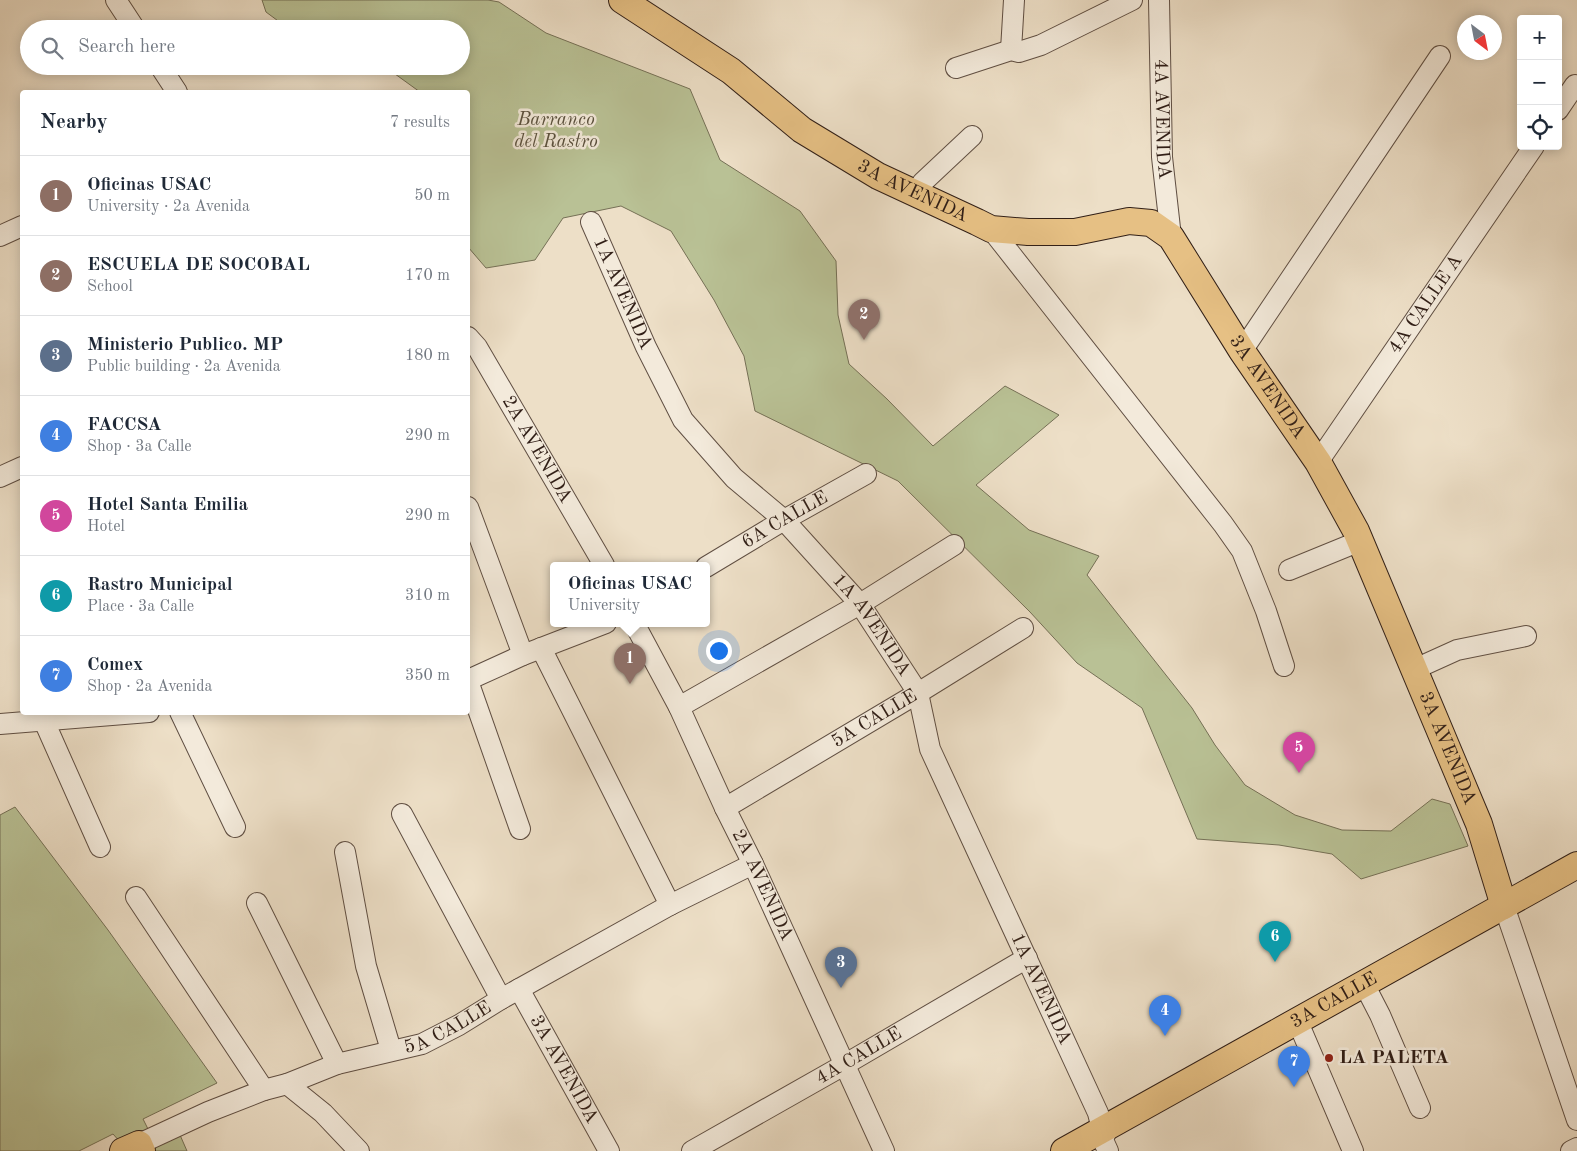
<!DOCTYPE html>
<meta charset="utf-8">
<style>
:root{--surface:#fff;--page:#f2f2f3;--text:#1f2937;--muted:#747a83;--line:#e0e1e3;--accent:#111827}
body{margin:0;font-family:"Old Standard TT",serif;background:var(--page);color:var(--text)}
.controls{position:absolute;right:15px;top:15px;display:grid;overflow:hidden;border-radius:5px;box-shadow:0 2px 12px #0003}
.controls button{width:45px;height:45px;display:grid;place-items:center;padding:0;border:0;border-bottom:1px solid var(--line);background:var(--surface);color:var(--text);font:25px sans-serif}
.compass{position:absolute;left:1457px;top:15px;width:45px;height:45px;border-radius:50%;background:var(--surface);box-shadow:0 2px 12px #0003;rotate:148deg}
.you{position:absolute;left:718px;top:650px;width:18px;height:18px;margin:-12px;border:4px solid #fff;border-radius:50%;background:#1a73e8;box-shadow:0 0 0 8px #1a73e833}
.badge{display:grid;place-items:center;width:32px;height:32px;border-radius:50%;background:var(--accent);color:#fff;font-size:16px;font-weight:700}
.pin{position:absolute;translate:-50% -41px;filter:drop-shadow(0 1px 2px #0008)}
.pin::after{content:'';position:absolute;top:26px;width:18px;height:15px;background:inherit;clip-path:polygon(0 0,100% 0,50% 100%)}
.popup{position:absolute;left:550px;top:562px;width:160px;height:65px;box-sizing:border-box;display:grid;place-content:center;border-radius:5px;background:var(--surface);filter:drop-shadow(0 1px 4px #0005);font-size:16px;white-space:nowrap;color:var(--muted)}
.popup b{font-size:19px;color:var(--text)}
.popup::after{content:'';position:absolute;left:50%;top:100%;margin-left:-10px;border:10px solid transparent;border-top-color:var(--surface)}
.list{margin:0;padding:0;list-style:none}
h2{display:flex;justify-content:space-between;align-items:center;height:65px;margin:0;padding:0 20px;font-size:21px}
h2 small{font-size:16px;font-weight:400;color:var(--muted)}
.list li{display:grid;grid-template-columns:32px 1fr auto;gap:15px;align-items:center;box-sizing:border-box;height:80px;padding:0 20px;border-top:1px solid var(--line)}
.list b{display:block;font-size:19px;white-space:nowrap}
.list p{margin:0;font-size:16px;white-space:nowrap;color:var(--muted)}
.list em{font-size:16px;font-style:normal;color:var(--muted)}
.icon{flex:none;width:28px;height:28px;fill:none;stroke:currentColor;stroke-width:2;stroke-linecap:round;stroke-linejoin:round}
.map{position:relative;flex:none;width:1577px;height:1151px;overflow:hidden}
.search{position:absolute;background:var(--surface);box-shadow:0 2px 12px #0003;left:20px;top:20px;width:450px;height:55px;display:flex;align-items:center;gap:12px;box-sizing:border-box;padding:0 18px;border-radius:28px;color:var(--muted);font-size:19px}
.panel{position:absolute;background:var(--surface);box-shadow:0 2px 12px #0003;left:20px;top:90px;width:450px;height:625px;border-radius:5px}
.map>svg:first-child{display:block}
.green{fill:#b9c195;stroke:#757056}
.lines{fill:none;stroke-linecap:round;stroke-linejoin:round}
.minor-casing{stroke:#604f43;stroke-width:22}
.major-casing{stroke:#311f17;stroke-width:28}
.minor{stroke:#f3eadb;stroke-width:20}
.major{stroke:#e6c084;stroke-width:26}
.poi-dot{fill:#8f2418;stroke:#f3eadb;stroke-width:2}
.labels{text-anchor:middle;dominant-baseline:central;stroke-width:5;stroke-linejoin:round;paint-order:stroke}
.street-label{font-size:19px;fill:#311f17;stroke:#f3eadb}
.park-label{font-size:19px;font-style:italic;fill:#5a503d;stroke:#f3eadb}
.poi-label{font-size:19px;font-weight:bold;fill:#311f17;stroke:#f3eadb;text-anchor:start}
</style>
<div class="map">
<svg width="1577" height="1151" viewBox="0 0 1577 1151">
<rect width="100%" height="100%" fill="#eddfc7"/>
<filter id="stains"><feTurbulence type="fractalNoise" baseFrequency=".004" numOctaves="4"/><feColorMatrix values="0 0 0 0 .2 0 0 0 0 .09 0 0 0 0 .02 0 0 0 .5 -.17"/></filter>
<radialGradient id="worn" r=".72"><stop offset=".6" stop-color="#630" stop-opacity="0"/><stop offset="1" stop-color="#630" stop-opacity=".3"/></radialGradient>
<!-- green -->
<path class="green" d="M 262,0 L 488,0 L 499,2 L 546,33 L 690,89 L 720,160 L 800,211 L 836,261 L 838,315 L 849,364 L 887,399 L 933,446 L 1005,386 L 1059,415 L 976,485 L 1029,530 L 1099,556 L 1087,575 L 1192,708 L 1215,745 L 1245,785 L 1295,815 L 1342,830 L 1391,831 L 1432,799 L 1450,804 L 1468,846 L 1361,879 L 1332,854 L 1279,845 L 1197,839 L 1142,708 L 1077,663 L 1030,612 L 898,481 L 755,411 L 744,356 L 714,300 L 671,231 L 621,206 L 563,218 L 535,260 L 486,268 L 468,247 L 468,142 L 469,139 L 468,137 L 468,92 L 420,92 L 384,66 L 461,66 L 461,29 L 289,29 L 266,12 Z
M 15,807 L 108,930 L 217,1083 L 143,1119 L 149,1131 L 121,1143 L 113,1134 L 79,1151 L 0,1151 L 0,815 Z
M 180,1135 L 187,1151 L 148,1151 L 146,1148 Z"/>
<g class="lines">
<defs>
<g id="minor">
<path d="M 116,0 L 135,29"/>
<path id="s1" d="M 1159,0 L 1162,157 L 1171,237"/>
<path d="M 1011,50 L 1014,0"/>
<path d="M 160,66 L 177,92"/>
<path d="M 956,68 L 1011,50 L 1019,52 L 1041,45 L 1132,0"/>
<path d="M 1558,110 L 1575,85"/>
<path d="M 915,193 L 923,182 L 972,136"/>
<path id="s2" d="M 591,222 L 646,347 L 683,420 L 734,478 L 784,520 L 860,604 L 918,693 L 930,749 L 1098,1113 L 1102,1129"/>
<path d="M 991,229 L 1223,524 L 1242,551 L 1266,611 L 1284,666"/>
<path d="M 0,236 L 22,226"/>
<path id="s3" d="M 468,337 L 477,347 L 604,565"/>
<path d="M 1242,351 L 1440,56"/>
<path id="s4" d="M 1318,462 L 1534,146"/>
<path d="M 0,477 L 22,467"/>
<path d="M 468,507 L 523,655"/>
<path id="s5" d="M 706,567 L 784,520 L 866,474"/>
<path d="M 1289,570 L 1360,541"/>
<path id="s6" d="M 634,623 L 679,707 L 725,808 L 753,864 L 884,1151"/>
<path d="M 541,648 L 670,905"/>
<path d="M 1415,669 L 1457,650 L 1526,636"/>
<path d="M 468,680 L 523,655 L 606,623"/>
<path d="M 468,681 L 520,829"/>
<path d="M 679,707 L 860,604 L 954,545"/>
<path d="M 180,712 L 235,827"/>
<path d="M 44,721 L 100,847"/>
<path d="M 0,724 L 149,712"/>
<path id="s7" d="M 725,808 L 918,693 L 1023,628"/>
<path d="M 402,814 L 501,999"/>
<path d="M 345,852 L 366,966 L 391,1050"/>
<path d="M 136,897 L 264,1090"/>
<path d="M 257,903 L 337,1064"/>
<path d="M 1504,906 L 1577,1120"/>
<path d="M 1364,984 L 1380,1015 L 1420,1108"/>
<path id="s8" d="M 519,989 L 609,1151"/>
<path d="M 1297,1020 L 1353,1151"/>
<path d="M 287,1084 L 323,1113 L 359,1151"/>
<path id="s9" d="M 139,1144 L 208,1112 L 264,1090 L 287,1084 L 337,1064 L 422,1044 L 459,1025 L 501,999 L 670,905 L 753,864"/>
<path id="s10" d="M 692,1151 L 844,1065 L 1027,958"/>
<path d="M 1108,1151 L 1103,1140 L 1108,1127 L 1114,1123"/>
<path d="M 1571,1151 L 1577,1148"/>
</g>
<g id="major">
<path id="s11" d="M 622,0 L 731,71 L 802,130 L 878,176 L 977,222 L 991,229 L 1028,232 L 1075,232 L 1129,221 L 1151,223 L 1171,237 L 1242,351 L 1318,462 L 1356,531 L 1479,824 L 1504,906"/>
<path d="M 123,1151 L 139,1144 L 142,1151"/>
<path id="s12" d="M 1064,1151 L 1577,865"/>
</g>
</defs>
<!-- minor casing -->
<use href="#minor" class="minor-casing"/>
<!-- major casing -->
<use href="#major" class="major-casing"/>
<!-- minor -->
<use href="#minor" class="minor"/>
<!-- major -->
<use href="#major" class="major"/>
</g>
<!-- markers -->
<circle class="poi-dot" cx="1329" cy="1058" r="5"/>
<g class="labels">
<!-- street labels -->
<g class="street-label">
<text stroke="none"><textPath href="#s1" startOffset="119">4A AVENIDA</textPath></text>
<text stroke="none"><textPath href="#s11" startOffset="349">3A AVENIDA</textPath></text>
<text stroke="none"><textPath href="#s2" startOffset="78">1A AVENIDA</textPath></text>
<text stroke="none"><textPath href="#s4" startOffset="191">4A CALLE A</textPath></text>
<text stroke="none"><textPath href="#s11" startOffset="800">3A AVENIDA</textPath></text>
<text stroke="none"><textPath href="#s3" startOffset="132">2A AVENIDA</textPath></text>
<text stroke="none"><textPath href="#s5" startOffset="92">6A CALLE</textPath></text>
<text stroke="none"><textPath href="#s2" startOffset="498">1A AVENIDA</textPath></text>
<text stroke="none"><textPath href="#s7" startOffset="174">5A CALLE</textPath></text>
<text stroke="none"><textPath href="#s11" startOffset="1205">3A AVENIDA</textPath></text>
<text stroke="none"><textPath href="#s6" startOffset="292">2A AVENIDA</textPath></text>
<text stroke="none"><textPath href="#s2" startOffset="902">1A AVENIDA</textPath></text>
<text stroke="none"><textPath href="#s12" startOffset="309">3A CALLE</textPath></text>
<text stroke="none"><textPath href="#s9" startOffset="331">5A CALLE</textPath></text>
<text stroke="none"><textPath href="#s10" startOffset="192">4A CALLE</textPath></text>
<text stroke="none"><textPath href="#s8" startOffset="92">3A AVENIDA</textPath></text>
</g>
<!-- park labels -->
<g class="park-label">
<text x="556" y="120">Barranco<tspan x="556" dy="22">del Rastro</tspan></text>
</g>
<!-- poi labels -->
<g class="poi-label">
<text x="1339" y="1058">LA PALETA</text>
</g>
</g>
<rect width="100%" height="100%" filter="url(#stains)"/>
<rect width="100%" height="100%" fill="url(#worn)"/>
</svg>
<div class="controls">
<button>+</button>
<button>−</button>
<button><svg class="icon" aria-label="locate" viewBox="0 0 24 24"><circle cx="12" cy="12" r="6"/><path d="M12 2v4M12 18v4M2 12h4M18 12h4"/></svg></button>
</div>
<svg class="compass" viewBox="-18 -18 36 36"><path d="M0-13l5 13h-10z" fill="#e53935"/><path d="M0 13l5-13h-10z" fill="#747a83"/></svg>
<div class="you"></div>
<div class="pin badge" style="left:630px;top:684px;background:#8d6e63">1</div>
<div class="popup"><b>Oficinas USAC</b>University</div>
<div class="pin badge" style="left:864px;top:340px;background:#8d6e63">2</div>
<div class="pin badge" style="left:841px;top:988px;background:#5c6f8a">3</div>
<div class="pin badge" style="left:1165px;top:1036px;background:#3f7fe0">4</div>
<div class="pin badge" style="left:1299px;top:773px;background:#d1479c">5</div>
<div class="pin badge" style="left:1275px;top:962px;background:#0f9aa8">6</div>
<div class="pin badge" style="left:1294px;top:1087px;background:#3f7fe0">7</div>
<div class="search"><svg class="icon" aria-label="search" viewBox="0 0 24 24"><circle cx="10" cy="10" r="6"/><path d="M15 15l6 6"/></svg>Search here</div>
<section class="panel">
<h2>Nearby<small>7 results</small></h2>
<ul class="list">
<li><span class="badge" style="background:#8d6e63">1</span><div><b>Oficinas USAC</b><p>University · 2a Avenida</p></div><em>50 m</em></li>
<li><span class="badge" style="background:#8d6e63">2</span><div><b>ESCUELA DE SOCOBAL</b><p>School</p></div><em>170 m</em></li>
<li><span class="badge" style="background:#5c6f8a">3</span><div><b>Ministerio Publico. MP</b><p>Public building · 2a Avenida</p></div><em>180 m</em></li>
<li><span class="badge" style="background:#3f7fe0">4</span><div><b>FACCSA</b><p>Shop · 3a Calle</p></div><em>290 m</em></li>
<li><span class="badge" style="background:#d1479c">5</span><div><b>Hotel Santa Emilia</b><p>Hotel</p></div><em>290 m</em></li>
<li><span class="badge" style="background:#0f9aa8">6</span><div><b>Rastro Municipal</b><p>Place · 3a Calle</p></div><em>310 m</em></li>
<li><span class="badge" style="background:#3f7fe0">7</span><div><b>Comex</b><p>Shop · 2a Avenida</p></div><em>350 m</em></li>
</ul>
</section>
</div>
